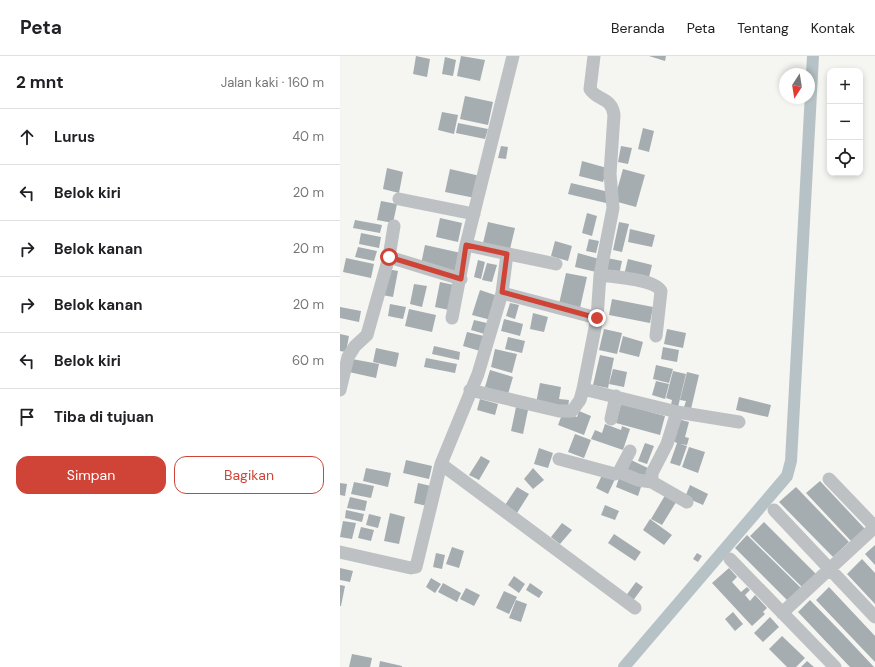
<!DOCTYPE html>
<html lang="id">
<meta charset="utf-8">
<style>
:root{--surface:#fff;--page:#f6f6f6;--text:#202124;--muted:#757577;--line:#e0e0e0;--accent:#d04437}
body{margin:0;font-family:"DM Sans",sans-serif;background:var(--page);color:var(--text)}
.controls{position:absolute;right:12px;top:12px;display:grid;overflow:hidden;border-radius:8px;box-shadow:0 2px 6px #0003}
.controls button{width:36px;height:36px;display:grid;place-items:center;padding:0;border:0;border-bottom:1px solid var(--line);background:var(--surface);color:var(--text);font:20px sans-serif}
.compass{position:absolute;left:439px;top:12px;width:36px;height:36px;border-radius:50%;background:var(--surface);box-shadow:0 2px 6px #0003;rotate:192deg}
.stop{position:absolute;width:12px;height:12px;margin:-9px;border:3px solid #d04437;border-radius:50%;background:#fff}
.stop.end{background:#d04437;border-color:#fff;box-shadow:0 1px 4px #0008}
.list{margin:0;padding:0;list-style:none}
h2{display:flex;justify-content:space-between;align-items:center;height:52px;margin:0;padding:0 16px;font-size:17px}
h2 small{font-size:13px;font-weight:400;color:var(--muted)}
.list li{display:grid;grid-template-columns:26px 1fr auto;gap:12px;align-items:center;box-sizing:border-box;height:56px;padding:0 16px;border-top:1px solid var(--line)}
.list b{display:block;font-size:15px;white-space:nowrap}
.list em{font-size:13px;font-style:normal;color:var(--muted)}
.actions{display:flex;gap:8px;padding:12px 16px}
.actions a{flex:1;padding:9px 0;border:1px solid var(--accent);border-radius:12px;text-align:center;font-size:14px;color:var(--accent)}
.actions .main{background:var(--accent);color:#fff}
.icon{flex:none;width:22px;height:22px;fill:none;stroke:currentColor;stroke-width:2;stroke-linecap:round;stroke-linejoin:round}
.map{position:relative;flex:none;width:535px;height:611px;overflow:hidden}
header{display:flex;align-items:center;gap:24px;box-sizing:border-box;height:56px;padding:0 20px;background:var(--surface);border-bottom:1px solid var(--line)}
header strong{font-size:19px}
nav{display:flex;gap:22px;margin-inline-start:auto;font-size:14px}
main{display:flex}
aside{flex:1;background:var(--surface)}
.map>svg:first-child{display:block}
.lines{fill:none;stroke-linecap:round;stroke-linejoin:round}
.canal{stroke:#b6c2c5;stroke-width:12}
.building{fill:#a5adb1}
.minor{stroke:#bdc1c4;stroke-width:13}
.route{stroke:#d04437;stroke-width:5}
</style>
<header>
<strong>Peta</strong>
<nav><a>Beranda</a><a>Peta</a><a>Tentang</a><a>Kontak</a></nav>
</header>
<main>
<aside>
<h2>2 mnt<small>Jalan kaki · 160 m</small></h2>
<ul class="list">
<li><svg class="icon" aria-label="ahead" viewBox="0 0 24 24"><path d="M12 20V5M6 11l6-6 6 6"/></svg><div><b>Lurus</b></div><em>40 m</em></li>
<li><svg class="icon" aria-label="left" viewBox="0 0 24 24"><path d="M17 20v-9H6M10 6l-5 5 5 5"/></svg><div><b>Belok kiri</b></div><em>20 m</em></li>
<li><svg class="icon" aria-label="right" viewBox="0 0 24 24"><path d="M7 20v-9h11M14 6l5 5-5 5"/></svg><div><b>Belok kanan</b></div><em>20 m</em></li>
<li><svg class="icon" aria-label="right" viewBox="0 0 24 24"><path d="M7 20v-9h11M14 6l5 5-5 5"/></svg><div><b>Belok kanan</b></div><em>20 m</em></li>
<li><svg class="icon" aria-label="left" viewBox="0 0 24 24"><path d="M17 20v-9H6M10 6l-5 5 5 5"/></svg><div><b>Belok kiri</b></div><em>60 m</em></li>
<li><svg class="icon" aria-label="arrive" viewBox="0 0 24 24"><path d="M6 21V4h12l-3 4 3 4H6"/></svg><div><b>Tiba di tujuan</b></div></li>
</ul>
<div class="actions"><a class="main">Simpan</a><a>Bagikan</a></div>
</aside>
<div class="map">
<svg width="535" height="611" viewBox="0 0 535 611">
<rect width="100%" height="100%" fill="#f5f5f2"/>
<g class="lines">
<!-- canal -->
<path class="canal" d="M 284,611 L 447,420 L 451,405 L 473,0"/>
</g>
<!-- building -->
<path class="building" d="M 76,0 L 90,3 L 87,21 L 73,18 Z
M 121,0 L 145,4 L 140,25 L 117,20 Z
M 309,0 L 326,0 L 325,5 Z
M 105,1 L 116,4 L 113,20 L 102,18 Z
M 125,40 L 153,46 L 148,69 L 120,63 Z
M 102,56 L 118,59 L 114,78 L 98,74 Z
M 118,67 L 148,73 L 145,83 L 116,77 Z
M 303,72 L 314,75 L 309,96 L 298,93 Z
M 161,90 L 168,91 L 166,103 L 158,102 Z
M 281,90 L 292,92 L 288,108 L 278,106 Z
M 242,105 L 267,112 L 263,126 L 239,120 Z
M 47,112 L 63,116 L 59,137 L 43,133 Z
M 110,113 L 140,120 L 135,142 L 105,136 Z
M 283,113 L 305,119 L 296,151 L 274,145 Z
M 231,127 L 269,136 L 266,147 L 228,138 Z
M 41,145 L 57,148 L 53,167 L 37,164 Z
M 247,157 L 257,160 L 252,180 L 242,177 Z
M 100,162 L 122,167 L 118,186 L 96,181 Z
M 15,164 L 42,169 L 40,177 L 13,172 Z
M 148,166 L 175,172 L 170,193 L 143,187 Z
M 279,166 L 289,168 L 282,196 L 273,194 Z
M 290,173 L 315,179 L 312,191 L 288,186 Z
M 21,177 L 41,181 L 39,192 L 19,188 Z
M 249,183 L 259,185 L 256,197 L 246,195 Z
M 215,185 L 232,190 L 228,205 L 211,200 Z
M 85,189 L 121,197 L 117,216 L 81,208 Z
M 18,191 L 37,195 L 34,205 L 15,201 Z
M 238,197 L 259,203 L 256,216 L 235,211 Z
M 6,202 L 34,208 L 31,222 L 3,216 Z
M 267,202 L 282,205 L 279,219 L 263,216 Z
M 288,203 L 312,209 L 308,225 L 284,219 Z
M 138,204 L 145,206 L 141,223 L 134,221 Z
M 147,207 L 157,209 L 152,226 L 142,224 Z
M 47,213 L 58,215 L 53,241 L 42,239 Z
M 226,217 L 247,221 L 240,252 L 219,248 Z
M 100,226 L 114,229 L 109,254 L 95,251 Z
M 74,228 L 87,230 L 82,251 L 70,248 Z
M 140,234 L 158,240 L 151,264 L 132,259 Z
M 272,243 L 313,251 L 310,267 L 269,259 Z
M 170,247 L 179,249 L 175,263 L 166,260 Z
M 50,248 L 66,251 L 63,263 L 48,260 Z
M 0,251 L 21,255 L 19,266 L 0,262 Z
M 69,253 L 96,259 L 92,276 L 65,270 Z
M 193,257 L 208,261 L 204,276 L 190,273 Z
M 164,263 L 183,268 L 180,280 L 161,275 Z
M 134,264 L 151,268 L 148,279 L 131,274 Z
M 264,273 L 282,277 L 277,298 L 259,294 Z
M 327,273 L 346,277 L 343,292 L 324,288 Z
M 127,276 L 144,280 L 140,295 L 123,290 Z
M 0,278 L 9,280 L 6,296 L 0,295 Z
M 283,280 L 303,286 L 299,301 L 279,296 Z
M 168,281 L 185,285 L 182,297 L 165,293 Z
M 94,290 L 120,296 L 119,304 L 92,298 Z
M 323,291 L 339,294 L 337,306 L 321,303 Z
M 36,292 L 59,297 L 56,311 L 33,306 Z
M 155,293 L 177,298 L 172,317 L 151,311 Z
M 260,299 L 274,302 L 268,332 L 253,329 Z
M 86,302 L 117,308 L 115,317 L 84,311 Z
M 12,303 L 39,308 L 36,322 L 9,316 Z
M 316,309 L 333,313 L 329,327 L 313,323 Z
M 273,313 L 287,316 L 284,331 L 269,328 Z
M 150,314 L 173,321 L 168,338 L 145,331 Z
M 333,315 L 346,318 L 338,351 L 331,349 L 332,344 L 326,342 Z
M 347,316 L 359,319 L 351,353 L 344,351 L 346,345 L 340,344 Z
M 316,325 L 329,328 L 325,343 L 312,339 Z
M 200,327 L 221,331 L 219,343 L 229,344 L 228,351 L 196,347 Z
M 399,341 L 431,349 L 428,361 L 396,354 Z
M 140,343 L 158,348 L 155,359 L 137,354 Z
M 281,348 L 325,360 L 320,379 L 276,367 Z
M 176,351 L 188,354 L 183,378 L 171,375 Z
M 239,355 L 251,360 L 244,379 L 218,369 L 223,356 L 237,361 Z
M 338,363 L 349,366 L 345,381 L 349,382 L 347,389 L 340,388 L 347,390 L 340,410 L 330,407 L 337,387 L 333,385 Z
M 265,368 L 281,374 L 282,370 L 290,373 L 283,394 L 251,383 L 255,374 L 262,377 Z
M 235,378 L 251,384 L 244,402 L 228,396 Z
M 305,387 L 314,390 L 307,408 L 298,405 Z
M 349,391 L 365,396 L 358,417 L 342,411 Z
M 199,392 L 213,397 L 208,412 L 194,408 Z
M 141,400 L 150,405 L 139,424 L 129,419 Z
M 66,404 L 92,410 L 89,423 L 63,417 Z
M 291,404 L 310,413 L 305,423 L 287,415 Z
M 26,412 L 51,417 L 48,431 L 23,425 Z
M 193,412 L 204,424 L 193,433 L 184,423 Z
M 263,417 L 275,423 L 268,438 L 256,432 Z
M 280,419 L 302,428 L 298,440 L 276,431 Z
M 480,425 L 525,473 L 511,485 L 466,437 Z
M 14,426 L 34,430 L 31,442 L 11,438 Z
M 0,427 L 7,428 L 5,440 L 0,439 Z
M 78,427 L 91,430 L 87,450 L 74,447 Z
M 350,429 L 368,438 L 363,449 L 345,441 Z
M 177,431 L 189,438 L 177,457 L 165,449 Z
M 456,431 L 509,486 L 493,501 L 439,446 Z
M 327,436 L 338,443 L 322,469 L 311,463 Z
M 10,441 L 27,445 L 25,455 L 7,452 Z
M 265,449 L 279,455 L 275,464 L 261,459 Z
M 6,454 L 24,458 L 22,466 L 5,462 Z
M 50,457 L 65,461 L 59,488 L 44,485 Z
M 29,458 L 41,461 L 38,472 L 26,469 Z
M 310,463 L 332,479 L 324,489 L 303,474 Z
M 3,465 L 16,467 L 12,483 L 0,481 Z
M 424,466 L 476,518 L 462,531 L 410,480 Z
M 222,467 L 232,474 L 220,488 L 211,481 Z
M 21,471 L 34,474 L 31,485 L 18,482 Z
M 274,478 L 301,496 L 295,505 L 268,487 Z
M 407,479 L 461,532 L 448,545 L 395,492 Z
M 535,489 L 535,509 L 525,498 Z
M 112,491 L 124,495 L 119,512 L 106,508 Z
M 96,497 L 105,499 L 102,513 L 93,511 Z
M 357,497 L 362,500 L 358,506 L 353,503 Z
M 522,503 L 535,517 L 535,548 L 507,518 Z
M 0,512 L 13,515 L 10,526 L 0,524 Z
M 389,512 L 397,521 L 392,526 L 401,536 L 407,531 L 410,534 L 405,539 L 410,545 L 415,539 L 427,552 L 423,556 L 425,558 L 412,570 L 372,527 Z
M 174,520 L 185,528 L 179,537 L 168,529 Z
M 91,522 L 101,528 L 95,537 L 86,531 Z
M 296,526 L 303,531 L 292,546 L 285,541 Z
M 103,527 L 121,537 L 117,546 L 98,536 Z
M 190,527 L 203,536 L 199,542 L 186,534 Z
M 0,529 L 5,530 L 1,550 L 0,550 Z
M 489,531 L 535,580 L 535,606 L 476,544 Z
M 126,532 L 140,539 L 134,550 L 120,543 Z
M 164,535 L 177,541 L 169,558 L 156,552 Z
M 176,544 L 187,548 L 181,566 L 169,562 Z
M 470,544 L 502,577 L 534,611 L 510,611 L 458,556 Z
M 393,556 L 403,568 L 395,575 L 385,563 Z
M 430,561 L 439,571 L 423,586 L 414,577 Z
M 442,580 L 465,602 L 456,611 L 447,611 L 429,593 Z
M 12,598 L 32,602 L 30,611 L 9,611 Z
M 40,605 L 62,610 L 62,611 L 39,611 Z
M 467,605 L 474,611 L 461,611 Z"/>
<g class="lines">
<!-- minor -->
<path class="minor" d="M 254,0 L 250,33 C 257,45 272,41 274,59 L 270,118 L 273,152 L 260,219 L 257,262
M 59,143 L 134,158
M 126,189 L 173,0
M 49,201 L 54,170
M 260,219 C 275,221 314,223 321,235 L 316,280
M 162,237 L 167,198
M 112,262 L 126,189 L 216,208
M 0,334 L 8,301 L 15,290 L 27,279 L 49,201 L 121,223
M 130,334 L 219,355 L 232,355 L 240,344 L 243,333
M 337,356 L 327,388 L 312,417 L 312,426 L 347,446
M 271,363 L 276,340
M 219,403 L 275,418 L 279,416 L 290,395
M 101,408 L 295,552
M 279,416 L 298,424 L 312,426
M 489,423 L 535,471
M 434,454 L 535,561
M 0,496 L 71,512 L 76,511 L 101,408 L 138,318 L 162,237 L 257,262 L 243,333 L 337,356 L 399,366
M 390,503 L 495,611
M 442,557 L 535,471"/>
</g>
<g class="lines">
<!-- route -->
<path class="route" d="M 49,201 L 121,223 L 126,189 L 167,198 L 162,236 L 257,262"/>
</g>
</svg>
<div class="controls">
<button>+</button>
<button>−</button>
<button><svg class="icon" aria-label="locate" viewBox="0 0 24 24"><circle cx="12" cy="12" r="6"/><path d="M12 2v4M12 18v4M2 12h4M18 12h4"/></svg></button>
</div>
<svg class="compass" viewBox="-18 -18 36 36"><path d="M0-13l5 13h-10z" fill="#e53935"/><path d="M0 13l5-13h-10z" fill="#757577"/></svg>
<div class="stop" style="left:49px;top:201px"></div>
<div class="stop end" style="left:257px;top:262px"></div>
</div>
</main>
